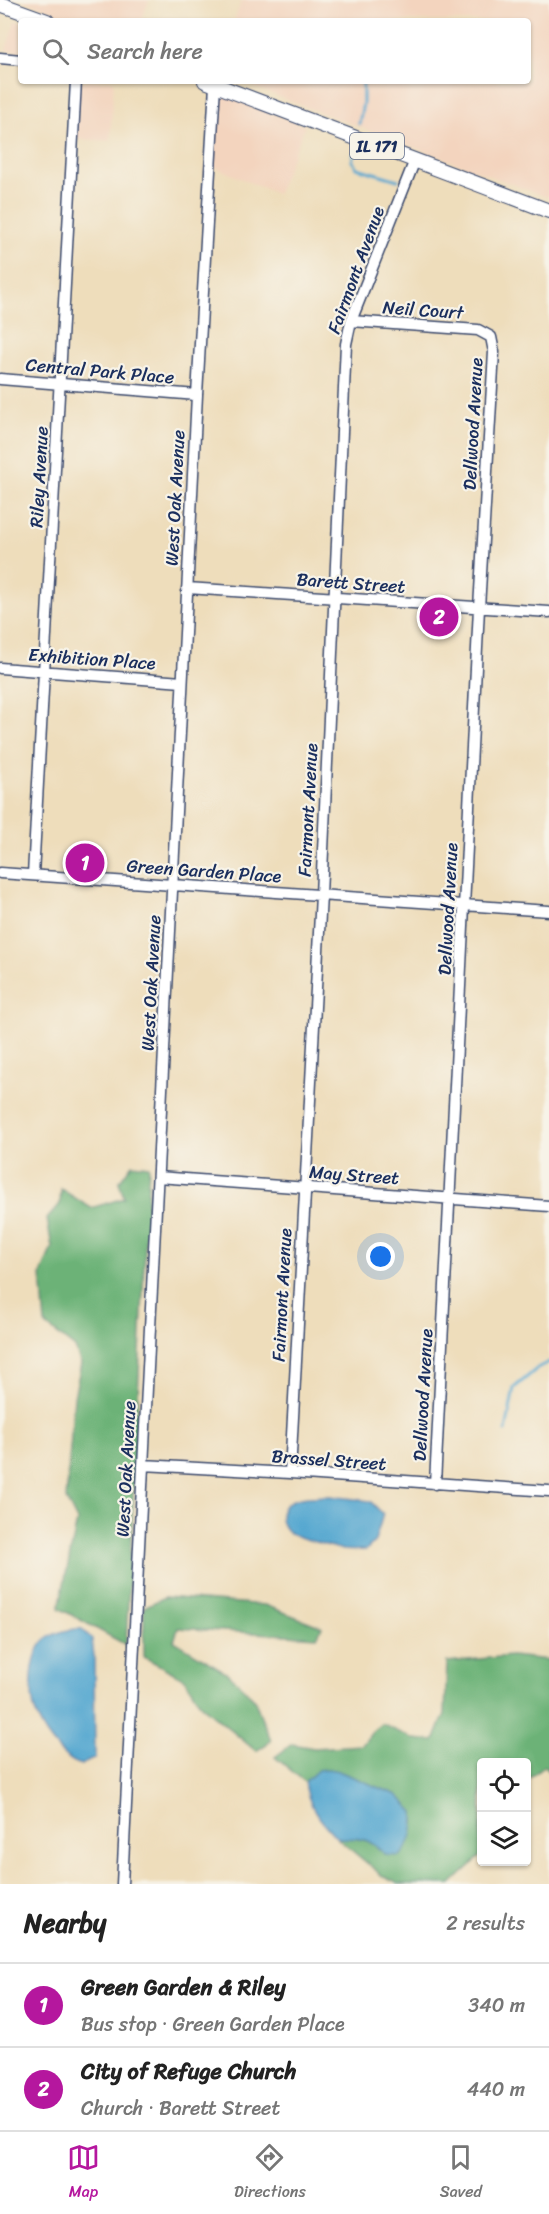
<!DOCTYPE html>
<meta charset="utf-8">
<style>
:root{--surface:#fff;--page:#f6f6f6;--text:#222;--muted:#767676;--line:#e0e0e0;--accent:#b5179e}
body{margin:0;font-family:Sriracha,sans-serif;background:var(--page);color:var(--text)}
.controls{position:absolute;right:18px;bottom:18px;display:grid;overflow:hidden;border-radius:6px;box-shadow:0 2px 4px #0004}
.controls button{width:54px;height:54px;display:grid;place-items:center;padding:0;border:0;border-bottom:2px solid var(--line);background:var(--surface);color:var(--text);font:30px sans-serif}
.you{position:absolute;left:381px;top:1257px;width:21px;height:21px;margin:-15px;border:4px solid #fff;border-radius:50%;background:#1a73e8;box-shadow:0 0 0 9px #1a73e833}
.badge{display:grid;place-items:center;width:39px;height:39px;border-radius:50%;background:var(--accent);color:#fff;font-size:20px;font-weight:700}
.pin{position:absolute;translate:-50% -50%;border:3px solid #fff;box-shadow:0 2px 6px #0006}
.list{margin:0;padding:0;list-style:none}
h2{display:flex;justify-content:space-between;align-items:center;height:78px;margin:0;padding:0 24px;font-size:26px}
h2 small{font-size:20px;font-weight:400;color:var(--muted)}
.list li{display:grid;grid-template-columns:39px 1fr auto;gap:18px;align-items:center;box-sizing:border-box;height:84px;padding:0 24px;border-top:2px solid var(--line)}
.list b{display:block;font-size:22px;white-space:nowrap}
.list p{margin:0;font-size:20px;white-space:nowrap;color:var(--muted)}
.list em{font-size:20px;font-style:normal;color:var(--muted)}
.icon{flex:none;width:33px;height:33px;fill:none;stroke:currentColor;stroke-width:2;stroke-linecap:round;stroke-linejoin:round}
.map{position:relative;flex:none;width:549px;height:1884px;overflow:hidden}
.search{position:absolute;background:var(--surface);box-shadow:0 2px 4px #0004;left:18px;right:18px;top:18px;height:66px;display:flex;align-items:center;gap:15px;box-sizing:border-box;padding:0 21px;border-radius:6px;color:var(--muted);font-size:22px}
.sheet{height:246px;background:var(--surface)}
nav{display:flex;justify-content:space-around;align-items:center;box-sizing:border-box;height:84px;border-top:2px solid var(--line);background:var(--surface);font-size:16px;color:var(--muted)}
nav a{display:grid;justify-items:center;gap:3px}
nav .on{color:var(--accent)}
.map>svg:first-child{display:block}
.built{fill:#f3d4be}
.forest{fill:#6cb277;stroke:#44706a;stroke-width:1.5}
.water{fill:#55a7d0;stroke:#386b97;stroke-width:1.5}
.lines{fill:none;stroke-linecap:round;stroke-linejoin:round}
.stream{stroke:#55a7d0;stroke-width:3}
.minor-casing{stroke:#3b496c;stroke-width:13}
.major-casing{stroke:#3b496c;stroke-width:16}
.minor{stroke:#fff;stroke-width:10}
.major{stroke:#fff;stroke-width:14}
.labels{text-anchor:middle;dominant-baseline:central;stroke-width:4.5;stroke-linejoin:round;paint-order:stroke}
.shield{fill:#f7f3e8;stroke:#5d6a87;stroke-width:1.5}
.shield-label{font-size:16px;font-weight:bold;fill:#1b2f5e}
.street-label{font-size:18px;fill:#1b2f5e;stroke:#f7f3e8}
</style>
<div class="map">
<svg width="549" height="1884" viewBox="0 0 549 1884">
<rect width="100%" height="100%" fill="#f7f3e8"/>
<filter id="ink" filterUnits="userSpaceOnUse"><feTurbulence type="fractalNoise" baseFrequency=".0167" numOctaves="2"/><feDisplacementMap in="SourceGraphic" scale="12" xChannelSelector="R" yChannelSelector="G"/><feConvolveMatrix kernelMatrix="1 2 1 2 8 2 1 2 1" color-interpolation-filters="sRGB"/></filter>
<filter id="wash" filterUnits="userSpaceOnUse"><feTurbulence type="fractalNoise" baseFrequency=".008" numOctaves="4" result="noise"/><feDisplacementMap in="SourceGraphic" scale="24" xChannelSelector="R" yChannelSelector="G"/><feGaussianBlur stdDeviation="1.35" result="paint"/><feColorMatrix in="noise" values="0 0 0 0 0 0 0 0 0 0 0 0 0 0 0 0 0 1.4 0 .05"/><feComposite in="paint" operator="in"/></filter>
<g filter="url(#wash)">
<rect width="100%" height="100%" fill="#edb"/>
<!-- built -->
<path class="built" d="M 22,0 L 149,0 L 141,21 L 78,21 Z
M 242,0 L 549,0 L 549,198 L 237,81 L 528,81 L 528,21 L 234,21 Z
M 15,21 L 21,23 L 21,52 L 6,50 Z
M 78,81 L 114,81 L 110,141 L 76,139 Z
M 217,92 L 305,126 L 277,194 L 212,166 Z"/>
<!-- forest -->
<path class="forest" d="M 132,1164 L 149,1166 L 126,1645 L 59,1608 L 77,1521 L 66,1499 L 74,1397 L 81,1364 L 75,1348 L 45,1324 L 41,1274 L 52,1247 L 47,1219 L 60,1204 L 61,1189 L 91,1208 L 124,1198 L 119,1182 Z
M 165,1597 L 265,1605 L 322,1627 L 317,1637 L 178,1628 L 174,1641 L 229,1674 L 254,1699 L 271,1741 L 256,1751 L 201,1705 L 185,1679 L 144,1657 L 144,1607 Z
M 511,1656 L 549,1660 L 549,1772 L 544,1766 L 527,1780 L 526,1762 L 482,1762 L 481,1856 L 451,1884 L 399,1884 L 384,1877 L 337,1838 C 362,1838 368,1837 386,1855 L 414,1824 L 414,1812 L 397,1795 L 338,1771 L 318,1770 L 305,1782 L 275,1757 L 292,1744 L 314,1748 L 362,1745 L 373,1731 L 382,1724 L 414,1739 L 434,1741 L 445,1714 L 447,1662 Z"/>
<!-- water -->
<path class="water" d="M 330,1496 L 370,1501 L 383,1514 L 375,1541 L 366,1550 C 358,1550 351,1551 343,1550 C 336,1548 295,1537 290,1533 C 285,1530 281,1523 281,1518 C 280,1494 314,1497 330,1496 Z
M 76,1629 L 82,1629 L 92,1639 L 94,1656 L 95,1758 L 81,1765 C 60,1758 40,1729 34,1708 C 30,1689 30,1655 45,1640 C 53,1633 66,1630 76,1629 Z
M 328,1769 L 338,1771 L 397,1795 L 414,1812 C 414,1830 412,1843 400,1856 L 386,1855 C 368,1837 362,1838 337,1838 C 321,1821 308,1807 305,1782 L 318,1770 Z"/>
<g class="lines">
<!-- stream -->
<path class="stream" d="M 359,124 L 363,103 L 363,81
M 354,153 L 352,161 L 357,168 L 398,180
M 506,1431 L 514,1388 L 539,1367 L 549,1362"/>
</g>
</g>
<g filter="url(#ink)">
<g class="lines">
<defs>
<path id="minor" d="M 0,58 L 21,60
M 351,321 L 478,330 L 491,337 L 494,352 L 479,608 L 435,1484
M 0,379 L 197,395
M 187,588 L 549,612
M 0,668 L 182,682
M 0,873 L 549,911
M 33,875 L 76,81
M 158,1177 L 549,1206
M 143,1465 L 290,1473 L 549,1491
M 290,1473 L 321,895 L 346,344 L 351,321 L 415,160
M 122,1884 L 197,395 L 215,85"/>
<path id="major" d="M 0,4 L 47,21
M 205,81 L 549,211"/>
</defs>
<!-- minor casing -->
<use href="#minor" class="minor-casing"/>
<!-- major casing -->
<use href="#major" class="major-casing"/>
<!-- minor -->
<use href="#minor" class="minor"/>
<!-- major -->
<use href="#major" class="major"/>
</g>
</g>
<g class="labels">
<!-- shield labels -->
<rect class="shield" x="350" y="133" width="54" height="26" rx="4.5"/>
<g class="shield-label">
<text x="377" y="146">IL 171</text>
</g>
<!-- street labels -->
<g class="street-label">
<text transform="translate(356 270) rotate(-70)">Fairmont Avenue</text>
<text transform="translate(423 310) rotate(4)">Neil Court</text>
<text transform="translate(100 371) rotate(5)">Central Park Place</text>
<text transform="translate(473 424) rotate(-87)">Dellwood Avenue</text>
<text transform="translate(39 477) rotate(-87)">Riley Avenue</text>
<text transform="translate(175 498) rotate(-87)">West Oak Avenue</text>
<text transform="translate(351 583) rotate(4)">Barett Street</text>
<text transform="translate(92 659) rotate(4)">Exhibition Place</text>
<text transform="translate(308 810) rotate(-87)">Fairmont Avenue</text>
<text transform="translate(204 871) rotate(4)">Green Garden Place</text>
<text transform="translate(448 909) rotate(-87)">Dellwood Avenue</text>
<text transform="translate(151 983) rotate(-87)">West Oak Avenue</text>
<text transform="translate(354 1175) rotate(4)">May Street</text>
<text transform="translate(282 1295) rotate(-87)">Fairmont Avenue</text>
<text transform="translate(423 1395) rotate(-87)">Dellwood Avenue</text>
<text transform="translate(329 1460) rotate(4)">Brassel Street</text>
<text transform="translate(126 1469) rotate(-87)">West Oak Avenue</text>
</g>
</g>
</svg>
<div class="controls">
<button><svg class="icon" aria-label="locate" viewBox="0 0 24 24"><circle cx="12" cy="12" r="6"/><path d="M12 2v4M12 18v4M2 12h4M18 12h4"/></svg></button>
<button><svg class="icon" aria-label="layers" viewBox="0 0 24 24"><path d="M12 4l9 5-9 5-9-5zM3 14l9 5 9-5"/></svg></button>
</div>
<div class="you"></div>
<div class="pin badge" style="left:85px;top:863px">1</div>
<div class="pin badge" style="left:439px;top:617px">2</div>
<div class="search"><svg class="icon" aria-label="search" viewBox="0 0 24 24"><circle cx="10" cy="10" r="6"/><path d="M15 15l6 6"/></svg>Search here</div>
</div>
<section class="sheet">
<h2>Nearby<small>2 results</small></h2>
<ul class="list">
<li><span class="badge">1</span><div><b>Green Garden &amp; Riley</b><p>Bus stop · Green Garden Place</p></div><em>340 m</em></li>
<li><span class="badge">2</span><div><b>City of Refuge Church</b><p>Church · Barett Street</p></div><em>440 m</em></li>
</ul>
</section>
<nav>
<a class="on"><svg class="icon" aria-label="map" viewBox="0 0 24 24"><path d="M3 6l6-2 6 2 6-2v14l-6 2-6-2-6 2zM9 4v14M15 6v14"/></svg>Map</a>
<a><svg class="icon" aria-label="directions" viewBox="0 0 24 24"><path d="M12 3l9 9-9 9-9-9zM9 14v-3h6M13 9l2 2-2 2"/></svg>Directions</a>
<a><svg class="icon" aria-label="saved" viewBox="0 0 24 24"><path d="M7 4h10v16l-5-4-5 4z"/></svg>Saved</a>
</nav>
